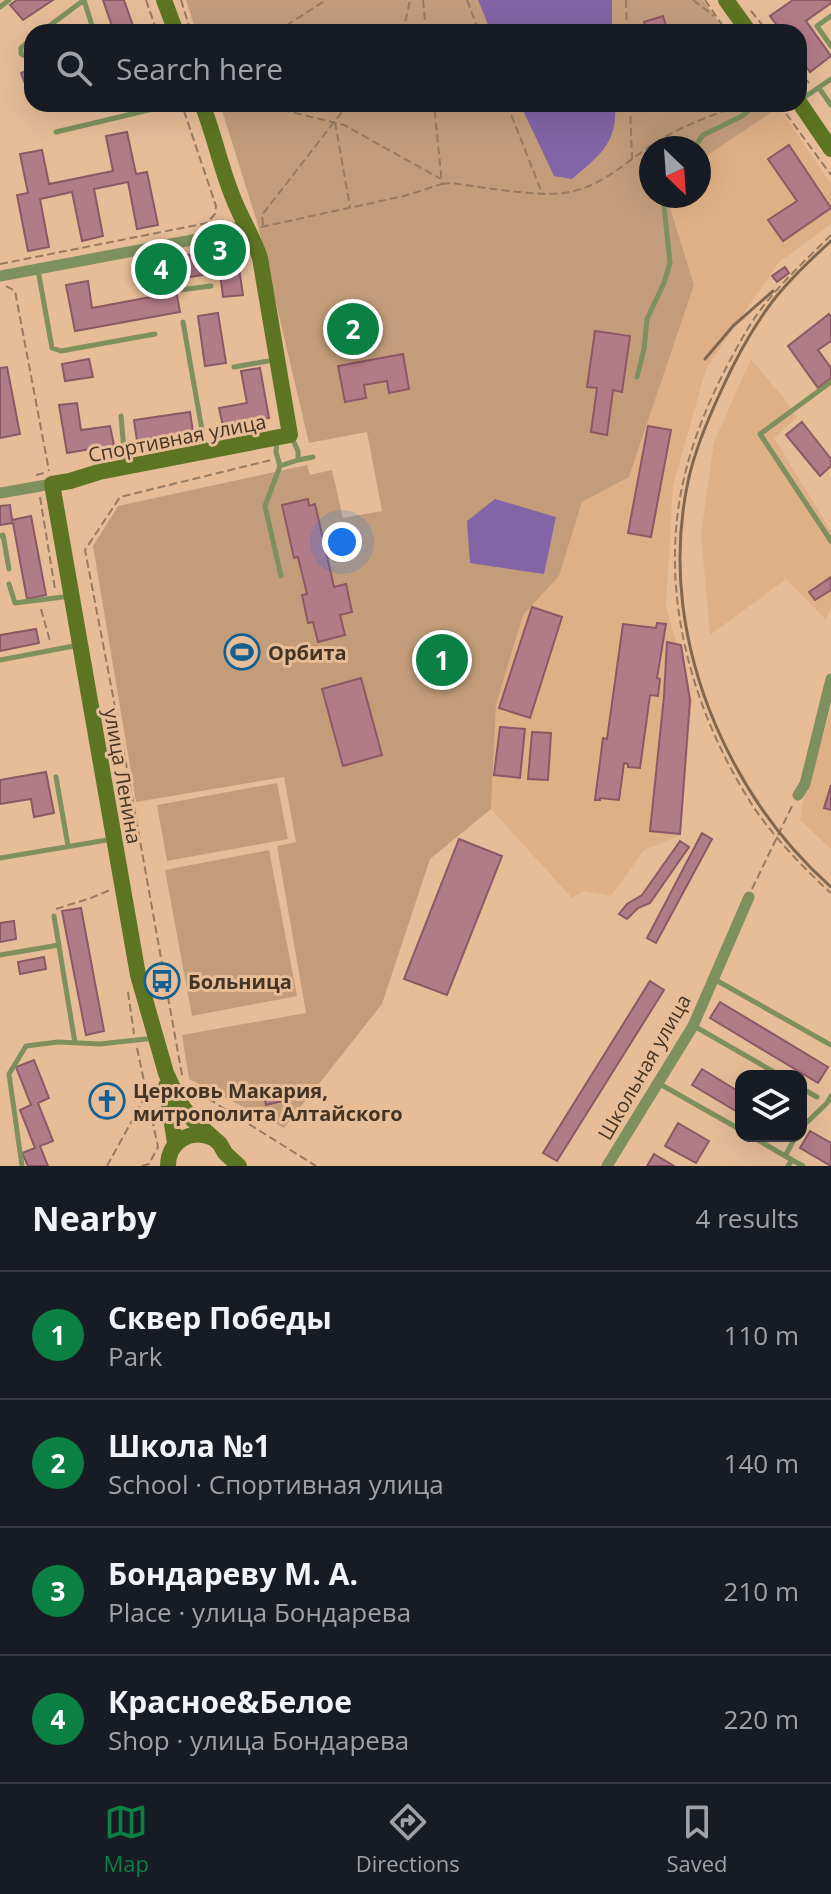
<!DOCTYPE html>
<meta charset="utf-8">
<style>
:root{--surface:#171b24;--page:#242831;--text:#f1f3f6;--muted:#9ea1a6;--line:#363941;--accent:#0b8043}
body{margin:0;font-family:"Open Sans",sans-serif;background:var(--page);color:var(--text)}
.controls{position:absolute;right:24px;bottom:24px;display:grid;overflow:hidden;border-radius:16px;box-shadow:0 8px 32px #0002}
.controls button{width:72px;height:72px;display:grid;place-items:center;padding:0;border:0;border-bottom:2px solid var(--line);background:var(--surface);color:var(--text);font:40px sans-serif}
.compass{position:absolute;left:639px;top:136px;width:72px;height:72px;border-radius:50%;background:var(--surface);box-shadow:0 8px 32px #0002;rotate:155deg}
.you{position:absolute;left:342px;top:542px;width:28px;height:28px;margin:-20px;border:6px solid #fff;border-radius:50%;background:#1a73e8;box-shadow:0 0 0 12px #1a73e833}
.badge{display:grid;place-items:center;width:52px;height:52px;border-radius:50%;background:var(--accent);color:#fff;font-size:26px;font-weight:700}
.pin{position:absolute;translate:-50% -50%;border:4px solid #fff;box-shadow:0 2px 8px #0006}
.list{margin:0;padding:0;list-style:none}
h2{display:flex;justify-content:space-between;align-items:center;height:104px;margin:0;padding:0 32px;font-size:34px}
h2 small{font-size:26px;font-weight:400;color:var(--muted)}
.list li{display:grid;grid-template-columns:52px 1fr auto;gap:24px;align-items:center;box-sizing:border-box;height:128px;padding:0 32px;border-top:2px solid var(--line)}
.list b{display:block;font-size:30px;white-space:nowrap}
.list p{margin:0;font-size:26px;white-space:nowrap;color:var(--muted)}
.list em{font-size:26px;font-style:normal;color:var(--muted)}
.icon{flex:none;width:44px;height:44px;fill:none;stroke:currentColor;stroke-width:2;stroke-linecap:round;stroke-linejoin:round}
.map{position:relative;flex:none;width:831px;height:1166px;overflow:hidden}
.search{position:absolute;background:var(--surface);box-shadow:0 8px 32px #0002;left:24px;right:24px;top:24px;height:88px;display:flex;align-items:center;gap:20px;box-sizing:border-box;padding:0 28px;border-radius:24px;color:var(--muted);font-size:30px}
.sheet{height:616px;background:var(--surface)}
nav{display:flex;justify-content:space-around;align-items:center;box-sizing:border-box;height:112px;border-top:2px solid var(--line);background:var(--surface);font-size:22px;color:var(--muted)}
nav a{display:grid;justify-items:center;gap:4px}
nav .on{color:var(--accent)}
.map>svg:first-child{display:block}
.built{fill:#dfb085}
.green{fill:#c39d7a}
.water{fill:#8364a6}
.building{fill:#b27b88;stroke:#8c5865;stroke-width:2}
.lines{fill:none;stroke-linecap:round;stroke-linejoin:round}
.path{stroke:#977a60;stroke-width:2;stroke-dasharray:8 4;stroke-linecap:butt}
.lane{stroke:#7e905e;stroke-width:5}
.street{stroke:#7e905e;stroke-width:11}
.secondary{stroke:#5d7522;stroke-width:16}
.rail{stroke:#80674f;stroke-width:3}
.labels{text-anchor:middle;dominant-baseline:central;stroke-width:6;stroke-linejoin:round;paint-order:stroke}
.street-label{font-size:20px;fill:#443425;stroke:#e6bd97}
.poi-label{font-size:20px;font-weight:bold;fill:#443425;stroke:#e6bd97;text-anchor:start}
</style>
<div class="map">
<svg width="831" height="1166" viewBox="0 0 831 1166">
<rect width="100%" height="100%" fill="#e6bd97"/>
<!-- built -->
<path class="built" d="M 779,107 L 831,184 L 831,224 L 779,262 L 706,369 L 673,485 L 666,606 L 692,700 L 681,835 L 644,850 L 611,896 L 583,891 L 572,898 L 491,809 L 496,705 L 523,614 L 559,576 L 582,502 L 629,477 L 694,285 L 668,201 L 672,196 L 699,196 L 699,164 L 705,157 Z
M 751,359 L 782,396 L 797,417 L 774,438 L 831,531 L 831,606 L 826,620 L 786,579 L 710,635 L 701,534 L 714,442 Z
M 831,708 L 831,849 L 800,820 L 802,805 Z"/>
<!-- green -->
<path class="green" d="M 186,0 L 703,0 L 726,32 L 196,32 Z
M 220,104 L 776,104 L 779,107 L 705,157 L 699,164 L 699,148 L 651,148 L 651,196 L 672,196 L 668,201 L 694,285 L 629,477 L 582,502 L 559,576 L 523,615 L 496,705 L 491,809 L 430,859 L 382,1004 L 284,1128 L 189,1079 L 182,1035 L 306,1013 L 277,846 L 296,842 L 284,777 L 136,802 L 93,546 L 118,506 L 307,465 L 310,475 L 332,470 L 343,518 L 382,511 L 367,432 L 309,443 L 257,222 Z
M 277,783 L 288,839 L 167,861 L 157,805 Z
M 269,850 L 297,996 L 192,1016 L 165,870 Z"/>
<!-- water -->
<path class="water" d="M 478,0 L 612,0 L 612,32 L 491,32 Z
M 520,104 L 615,104 C 618,143 599,156 572,179 L 554,176 Z
M 495,499 L 556,517 L 544,574 L 470,563 L 467,521 Z"/>
<!-- building -->
<path class="building" d="M 17,0 L 53,0 L 23,20 L 10,5 Z
M 103,0 L 124,0 L 135,32 L 114,32 Z
M 793,0 L 831,0 L 831,3 L 806,21 L 831,56 L 810,72 L 799,57 L 799,32 L 782,32 L 770,16 Z
M 663,16 L 668,32 L 647,32 L 644,22 Z
M 32,69 L 32,93 L 29,94 L 21,73 Z
M 127,132 L 136,174 L 147,172 L 158,225 L 137,229 L 128,182 L 94,189 L 103,236 L 82,241 L 72,192 L 40,199 L 49,247 L 28,251 L 17,195 L 28,193 L 20,154 L 42,150 L 49,184 L 113,171 L 106,136 Z
M 789,145 L 831,208 L 783,241 L 768,220 L 797,201 L 768,159 Z
M 236,248 L 243,295 L 223,297 L 220,272 L 190,277 L 187,255 Z
M 171,264 L 180,312 L 75,331 L 66,285 L 88,281 L 92,308 L 156,296 L 150,268 Z
M 785,267 L 789,273 L 777,282 L 772,276 Z
M 218,313 L 226,363 L 205,366 L 198,316 Z
M 829,314 L 831,317 L 831,341 L 818,350 L 831,368 L 831,378 L 818,388 L 788,346 Z
M 595,331 L 630,336 L 622,392 L 613,390 L 607,435 L 591,432 L 597,388 L 587,387 Z
M 403,354 L 409,389 L 389,393 L 387,381 L 364,385 L 366,398 L 345,402 L 338,366 Z
M 89,359 L 93,377 L 65,381 L 62,364 Z
M 7,367 L 20,434 L 0,438 L 0,368 Z
M 260,368 L 269,418 L 223,426 L 219,408 L 247,403 L 241,371 Z
M 77,403 L 81,430 L 110,426 L 114,445 L 67,453 L 59,405 Z
M 190,412 L 193,432 L 137,441 L 134,420 Z
M 802,422 L 831,459 L 831,466 L 820,476 L 786,435 Z
M 648,426 L 671,430 L 651,537 L 628,533 Z
M 308,499 L 309,506 L 315,504 L 334,587 L 346,584 L 352,612 L 340,615 L 345,635 L 318,642 L 313,622 L 308,623 L 302,595 L 307,594 L 298,557 L 294,558 L 282,505 Z
M 10,505 L 12,520 L 31,516 L 46,595 L 27,599 L 13,523 L 0,525 L 0,506 Z
M 831,577 L 831,590 L 815,600 L 809,592 Z
M 532,607 L 562,617 L 530,718 L 499,708 Z
M 657,623 L 666,624 L 657,678 L 660,679 L 658,696 L 650,695 L 640,768 L 628,767 L 628,764 L 624,763 L 619,800 L 600,798 L 600,800 L 595,800 L 603,738 L 607,739 L 623,624 L 656,628 Z
M 36,629 L 39,643 L 0,651 L 0,635 Z
M 667,642 L 681,645 L 690,700 L 680,834 L 650,831 L 664,696 Z
M 361,678 L 382,755 L 343,766 L 322,689 Z
M 500,727 L 525,729 L 520,778 L 494,775 Z
M 532,732 L 551,733 L 548,780 L 528,779 Z
M 46,772 L 54,813 L 34,817 L 31,799 L 0,804 L 0,780 Z
M 831,785 L 831,810 L 824,808 Z
M 702,833 L 712,839 L 656,943 L 647,938 Z
M 459,839 L 502,856 L 447,995 L 404,979 Z
M 680,841 L 689,847 L 650,903 L 638,908 L 627,919 L 619,914 L 627,904 L 642,895 Z
M 81,908 L 104,1031 L 86,1035 L 62,911 Z
M 14,921 L 16,939 L 0,942 L 0,923 Z
M 44,957 L 46,969 L 20,974 L 18,962 Z
M 650,981 L 664,990 L 557,1161 L 543,1153 Z
M 720,1002 L 828,1067 L 818,1083 L 710,1018 Z
M 34,1060 L 49,1098 L 38,1103 L 53,1141 L 40,1146 L 48,1166 L 28,1166 L 22,1153 L 35,1148 L 20,1110 L 31,1105 L 16,1067 Z
M 702,1069 L 741,1093 L 741,1114 L 692,1085 Z
M 278,1087 L 282,1101 L 266,1105 L 263,1091 Z
M 116,1091 L 120,1105 L 99,1112 L 95,1097 Z
M 678,1123 L 709,1141 L 696,1163 L 665,1146 Z
M 810,1131 L 831,1143 L 831,1166 L 800,1148 Z
M 654,1154 L 674,1166 L 647,1166 Z"/>
<g class="lines">
<!-- path -->
<path class="path" d="M 146,0 L 157,32
M 181,0 L 191,32
M 423,0 L 426,32
M 467,0 L 479,32
M 626,0 L 627,32
M 693,0 L 714,16
M 705,0 L 727,32
M 751,11 L 768,32
M 276,32 L 326,0
M 400,32 L 406,19 L 410,0
M 799,71 L 809,83
M 259,104 L 344,125 L 441,179
M 507,104 L 542,193
M 630,104 L 632,159
M 779,104 L 831,175
M 335,122 L 350,207
M 442,184 L 451,183 C 483,187 544,199 574,191 C 607,183 630,158 658,141 C 684,125 715,114 743,104
M 263,225 L 262,215 L 348,104
M 261,227 L 404,196 L 442,184 L 434,104
M 831,235 C 801,265 769,293 747,330 C 721,374 697,424 685,474 C 657,586 690,707 751,803 C 770,833 804,869 831,893
M 0,264 L 207,223 L 215,214 L 216,206 L 182,105
M 6,286 L 15,291 L 49,471
M 36,475 L 44,473
M 40,497 L 55,589
M 41,609 L 50,641
M 752,889 L 793,804
M 56,909 L 91,898 L 110,890
M 128,992 L 134,1034
M 137,1048 L 158,1147 L 149,1164 L 142,1166
M 182,1075 L 128,774 L 85,550 L 120,497 L 271,460
M 188,1086 L 316,1166
M 107,1166 L 147,1093"/>
<!-- lane -->
<path class="lane" d="M 0,7 L 9,0
M 831,16 L 817,26 L 831,46
M 41,32 L 84,0 L 94,32
M 32,38 L 21,48 L 21,54 L 27,57 L 32,55
M 819,88 L 831,105
M 802,99 L 831,79
M 56,132 L 174,104
M 694,148 L 703,135 L 742,116 L 757,104
M 174,245 L 180,290 L 211,286
M 38,270 L 52,348 L 61,351 L 155,334
M 183,322 L 205,447
M 234,367 L 274,360
M 637,377 L 644,349 L 647,319 L 664,283 L 670,263 L 663,196
M 831,382 L 760,434 L 831,541
M 121,416 L 125,462
M 277,439 L 276,452 L 280,466 L 298,460 L 298,451 L 292,438
M 298,460 L 313,457
M 280,466 L 265,506 L 281,576
M 0,536 L 3,535 L 9,569
M 9,584 L 15,603 L 71,596
M 0,660 L 79,645
M 56,777 L 68,846
M 0,858 L 113,839
M 54,916 L 75,1043
M 0,955 L 59,945
M 714,979 L 831,1045
M 694,1026 L 781,1076
M 658,1083 L 741,1130
M 801,1088 L 817,1097
M 801,1128 L 827,1103 L 831,1096
M 751,1136 L 792,1160 L 788,1166
M 785,1156 L 796,1136
M 792,1160 L 803,1166
M 22,1166 L 9,1074 L 26,1046 L 58,1042 L 100,1044 L 155,1038"/>
<!-- street -->
<path class="street" d="M 0,276 L 219,235 L 245,224
M 0,493 L 52,484
M 798,795 L 805,784 L 831,679
M 607,1166 L 693,1026 L 749,897"/>
<!-- secondary -->
<path class="secondary" d="M 164,0 L 176,32
M 726,0 L 749,32
M 799,102 L 831,149
M 202,104 C 214,134 220,165 232,195 C 240,217 253,236 260,258 L 290,435 L 99,472 L 70,481 L 52,484 L 138,975 L 166,1073 L 180,1103 L 192,1119 L 220,1144 L 225,1153 L 239,1166
M 166,1086 L 175,1143
M 168,1166 C 168,1141 191,1128 213,1138"/>
<!-- rail -->
<path class="rail" d="M 831,241 C 810,260 789,280 772,302 C 751,330 735,360 721,391 C 708,419 696,447 689,477 C 670,561 682,647 716,726 C 743,788 780,842 831,887
M 705,359 L 733,326 L 773,291"/>
</g>
<!-- icons -->
<defs>
<symbol id="stadium-ring" viewBox="-11 -11 22 22"><circle r="9.5" fill="#e6bd97" stroke="#146093" stroke-width="1.5"/><path d="M0-5a6.5 5 0 1 0 0 10a6.5 5 0 1 0 0-10ZM-3.5-1.8h7v3.6h-7Z" fill="#146093"/></symbol>
<symbol id="bus-ring" viewBox="-11 -11 22 22"><circle r="9.5" fill="#e6bd97" stroke="#146093" stroke-width="1.5"/><path d="M-5-6H5V4H4V6H2V4H-2V6H-4V4H-5ZM-3.5-4V0h7V-4ZM-3.5 1.2v1.5H-2V1.2ZM2 1.2v1.5H3.5V1.2Z" fill="#146093"/></symbol>
<symbol id="church-ring" viewBox="-11 -11 22 22"><circle r="9.5" fill="#e6bd97" stroke="#146093" stroke-width="1.5"/><path d="M-1.2-6h2.4v3.5h3.3v2.4h-3.3V6h-2.4V-.1h-3.3v-2.4h3.3Z" fill="#146093"/></symbol>
</defs>
<g fill-rule="evenodd">
<use href="#stadium-ring" x="222" y="632" width="40" height="40"/>
<use href="#bus-ring" x="142" y="961" width="40" height="40"/>
<use href="#church-ring" x="87" y="1081" width="40" height="40"/>
</g>
<g class="labels">
<!-- street labels -->
<g class="street-label">
<text transform="translate(177 438) rotate(-11)">Спортивная улица</text>
<text transform="translate(123 776) rotate(80)">улица Ленина</text>
<text transform="translate(644 1067) rotate(-60)">Школьная улица</text>
</g>
<!-- poi labels -->
<g class="poi-label">
<text x="268" y="652">Орбита</text>
<text x="188" y="981">Больница</text>
<text x="133" y="1090">Церковь Макария,<tspan x="133" dy="23">митрополита Алтайского</tspan></text>
</g>
</g>
</svg>
<div class="controls">
<button><svg class="icon" aria-label="layers" viewBox="0 0 24 24"><path d="M12 4l9 5-9 5-9-5zM3 14l9 5 9-5"/></svg></button>
</div>
<svg class="compass" viewBox="-18 -18 36 36"><path d="M0-13l5 13h-10z" fill="#e53935"/><path d="M0 13l5-13h-10z" fill="#9ea1a6"/></svg>
<div class="you"></div>
<div class="pin badge" style="left:442px;top:660px">1</div>
<div class="pin badge" style="left:353px;top:329px">2</div>
<div class="pin badge" style="left:220px;top:250px">3</div>
<div class="pin badge" style="left:161px;top:269px">4</div>
<div class="search"><svg class="icon" aria-label="search" viewBox="0 0 24 24"><circle cx="10" cy="10" r="6"/><path d="M15 15l6 6"/></svg>Search here</div>
</div>
<section class="sheet">
<h2>Nearby<small>4 results</small></h2>
<ul class="list">
<li><span class="badge">1</span><div><b>Сквер Победы</b><p>Park</p></div><em>110 m</em></li>
<li><span class="badge">2</span><div><b>Школа №1</b><p>School · Спортивная улица</p></div><em>140 m</em></li>
<li><span class="badge">3</span><div><b>Бондареву М. А.</b><p>Place · улица Бондарева</p></div><em>210 m</em></li>
<li><span class="badge">4</span><div><b>Красное&amp;Белое</b><p>Shop · улица Бондарева</p></div><em>220 m</em></li>
</ul>
</section>
<nav>
<a class="on"><svg class="icon" aria-label="map" viewBox="0 0 24 24"><path d="M3 6l6-2 6 2 6-2v14l-6 2-6-2-6 2zM9 4v14M15 6v14"/></svg>Map</a>
<a><svg class="icon" aria-label="directions" viewBox="0 0 24 24"><path d="M12 3l9 9-9 9-9-9zM9 14v-3h6M13 9l2 2-2 2"/></svg>Directions</a>
<a><svg class="icon" aria-label="saved" viewBox="0 0 24 24"><path d="M7 4h10v16l-5-4-5 4z"/></svg>Saved</a>
</nav>
